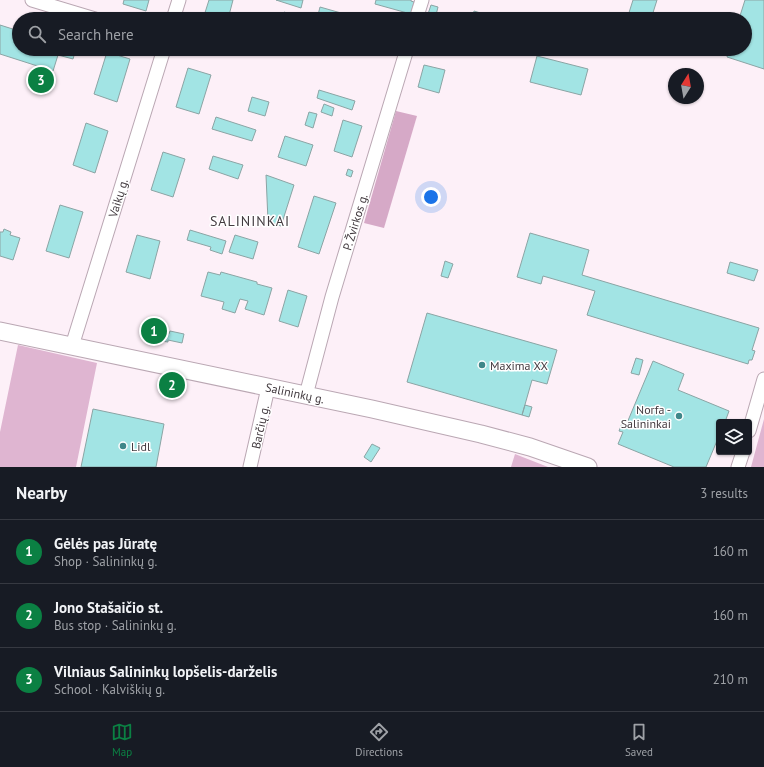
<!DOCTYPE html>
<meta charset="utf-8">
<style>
:root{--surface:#171b24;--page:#242831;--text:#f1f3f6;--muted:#9ea1a6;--line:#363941;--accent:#0b8043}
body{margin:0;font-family:"PT Sans",sans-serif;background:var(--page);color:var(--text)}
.controls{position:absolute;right:12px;bottom:12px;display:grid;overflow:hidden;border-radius:4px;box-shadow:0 1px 3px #0004}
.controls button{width:36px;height:36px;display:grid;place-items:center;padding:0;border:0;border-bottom:1px solid var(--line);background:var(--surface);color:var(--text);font:20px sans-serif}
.compass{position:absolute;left:668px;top:68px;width:36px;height:36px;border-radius:50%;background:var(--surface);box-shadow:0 1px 3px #0004;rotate:11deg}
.you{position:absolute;left:431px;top:197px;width:14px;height:14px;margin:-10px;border:3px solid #fff;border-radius:50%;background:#1a73e8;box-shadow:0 0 0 6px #1a73e833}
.badge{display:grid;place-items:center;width:26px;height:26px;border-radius:50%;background:var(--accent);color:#fff;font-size:13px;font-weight:700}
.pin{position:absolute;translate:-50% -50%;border:2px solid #fff;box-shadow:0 1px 4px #0006}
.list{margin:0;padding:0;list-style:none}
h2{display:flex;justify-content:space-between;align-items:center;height:52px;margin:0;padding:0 16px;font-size:17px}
h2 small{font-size:13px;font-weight:400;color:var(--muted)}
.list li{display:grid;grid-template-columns:26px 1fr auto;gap:12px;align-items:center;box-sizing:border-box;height:64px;padding:0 16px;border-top:1px solid var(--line)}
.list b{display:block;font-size:15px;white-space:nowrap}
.list p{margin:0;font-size:13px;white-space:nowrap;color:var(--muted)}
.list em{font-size:13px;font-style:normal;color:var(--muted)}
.icon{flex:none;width:22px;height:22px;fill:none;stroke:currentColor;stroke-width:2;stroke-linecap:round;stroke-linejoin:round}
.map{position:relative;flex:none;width:764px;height:467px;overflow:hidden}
.search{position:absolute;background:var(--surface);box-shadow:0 1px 3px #0004;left:12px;right:12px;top:12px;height:44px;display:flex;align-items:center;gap:10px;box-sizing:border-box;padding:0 14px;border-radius:22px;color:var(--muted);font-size:15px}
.sheet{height:244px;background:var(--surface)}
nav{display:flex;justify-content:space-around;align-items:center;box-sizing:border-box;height:56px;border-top:1px solid var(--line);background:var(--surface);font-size:11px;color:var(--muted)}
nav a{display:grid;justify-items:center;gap:2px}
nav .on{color:var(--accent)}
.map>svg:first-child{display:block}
.green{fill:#dfb5d1}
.forest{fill:#d6a9c7}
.building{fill:#a2e4e4;stroke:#8ba4a4}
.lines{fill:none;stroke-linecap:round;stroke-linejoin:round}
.minor-casing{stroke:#baa7b3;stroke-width:15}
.major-casing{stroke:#baa7b3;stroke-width:19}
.minor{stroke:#fff;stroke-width:13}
.major{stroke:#fff;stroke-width:17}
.poi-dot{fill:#3f8789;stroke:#fff;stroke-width:1.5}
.labels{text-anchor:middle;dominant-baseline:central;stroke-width:3;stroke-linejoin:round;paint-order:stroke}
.street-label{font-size:12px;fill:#423a3f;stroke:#fff}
.poi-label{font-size:12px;fill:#423a3f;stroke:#fff;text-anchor:start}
.quarter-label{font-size:14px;letter-spacing:1px;fill:#423a3f;stroke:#fff}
</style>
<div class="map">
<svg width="764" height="467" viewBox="0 0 764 467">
<rect width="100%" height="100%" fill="#fdf0f8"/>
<!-- green -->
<path class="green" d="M 18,345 L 97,363 L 76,467 L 0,467 L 0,432 Z
M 764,419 L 764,467 L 751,467 Z
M 515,454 L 548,467 L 511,467 Z"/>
<!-- forest -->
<path class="forest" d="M 396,111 L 417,116 L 384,228 L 364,223 Z"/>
<!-- building -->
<path class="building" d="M 124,0 L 149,0 L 146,11 L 123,4 Z
M 209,0 L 233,0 L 228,19 L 203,19 Z
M 276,0 L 303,0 L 301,8 Z
M 376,0 L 411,0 L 411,1 L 414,2 L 411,14 L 375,4 Z
M 633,0 L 657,0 L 651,19 L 627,19 Z
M 745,0 L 764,0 L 764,69 L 727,57 L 729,49 L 745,49 L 745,19 L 739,19 Z
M 431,5 L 438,7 L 435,19 L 427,17 Z
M 320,7 L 348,15 L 347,19 L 317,19 Z
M 474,11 L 500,19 L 472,19 Z
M 284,12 L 297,16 L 296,19 L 282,19 Z
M 0,25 L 19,31 L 19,49 L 76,49 L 73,59 L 58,55 L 53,71 L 0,54 Z
M 532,49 L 551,49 L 549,54 Z
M 107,52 L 130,59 L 117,102 L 94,94 Z
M 537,56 L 588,69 L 581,95 L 530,82 Z
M 424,65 L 445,70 L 439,93 L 418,87 Z
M 188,68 L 211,75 L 199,114 L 176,107 Z
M 319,90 L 355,101 L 352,110 L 317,98 Z
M 252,97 L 269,102 L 265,116 L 248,111 Z
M 324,104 L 334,108 L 332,116 L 321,112 Z
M 309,112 L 317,114 L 313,128 L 305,125 Z
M 216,117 L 256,130 L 252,141 L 212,129 Z
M 343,120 L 362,126 L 352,157 L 334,151 Z
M 86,123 L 108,131 L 95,173 L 73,165 Z
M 285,136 L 313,145 L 306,166 L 278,157 Z
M 163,152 L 185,159 L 173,197 L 151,190 Z
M 213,156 L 243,165 L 238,179 L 209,169 Z
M 348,169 L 353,171 L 351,177 L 346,175 Z
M 266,175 L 294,185 L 281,226 L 268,221 Z
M 314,196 L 336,203 L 319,254 L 298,247 Z
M 60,205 L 83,212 L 69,258 L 46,251 Z
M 4,229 L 11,232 L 10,235 L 20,238 L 13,260 L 0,256 L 0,232 L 3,232 Z
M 190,230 L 226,241 L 222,254 L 210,250 L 211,247 L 187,240 Z
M 530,233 L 589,250 L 582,275 L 759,328 L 752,350 L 755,351 L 752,360 L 749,360 L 748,364 L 587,315 L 595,291 L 543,276 L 541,284 L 517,277 Z
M 137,235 L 160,241 L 150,279 L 126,272 Z
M 235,235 L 258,242 L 253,259 L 229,252 Z
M 445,261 L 453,264 L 448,278 L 441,276 Z
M 730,262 L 758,270 L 754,281 L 727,273 Z
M 208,272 L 220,275 L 221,272 L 257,282 L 257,284 L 272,288 L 264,315 L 245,309 L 248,301 L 240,299 L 235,313 L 222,309 L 224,302 L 201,296 Z
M 288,290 L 307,296 L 298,327 L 279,321 Z
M 427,313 L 557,350 L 547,384 L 532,380 L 522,415 L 407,382 Z
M 147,319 L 165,323 L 163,332 L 169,334 L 170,331 L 184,334 L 182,343 L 168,340 L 168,342 L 161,341 L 162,338 L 143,334 Z
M 636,358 L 643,360 L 639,375 L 631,373 Z
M 653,361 L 684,374 L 678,390 L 729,411 L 725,422 L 719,422 L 719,436 L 706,467 L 674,467 L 618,444 L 623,432 L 619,431 L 623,421 L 627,423 Z
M 525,405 L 532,407 L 529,417 L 522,415 Z
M 93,409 L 164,424 L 156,467 L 81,467 Z
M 372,444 L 380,448 L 371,462 L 364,457 Z"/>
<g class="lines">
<defs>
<path id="minor" d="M 32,0 L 95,19
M 173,19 L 179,0
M 416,19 L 422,0
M 72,346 L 164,49
M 306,395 L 332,297 L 407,49
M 749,431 L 764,379
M 250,467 L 268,388
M 738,467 L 743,452"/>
<path id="major" d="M 0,331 L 372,409 L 481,434 L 530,447 L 588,467"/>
</defs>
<!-- minor casing -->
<use href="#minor" class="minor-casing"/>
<!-- major casing -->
<use href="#major" class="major-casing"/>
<!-- minor -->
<use href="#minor" class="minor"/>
<!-- major -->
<use href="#major" class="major"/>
</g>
<!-- markers -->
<g class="poi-dot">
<circle cx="482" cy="365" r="4"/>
<circle cx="679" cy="416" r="4"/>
<circle cx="123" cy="446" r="4"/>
</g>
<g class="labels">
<!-- street labels -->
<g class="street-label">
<text transform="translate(118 198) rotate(-73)">Vaikų g.</text>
<text transform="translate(355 222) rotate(-73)">P. Žvirkos g.</text>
<text transform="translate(295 393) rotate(12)">Salininkų g.</text>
<text transform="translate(260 427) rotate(-78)">Barčių g.</text>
</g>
<!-- poi labels -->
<g class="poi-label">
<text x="490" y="365">Maxima XX</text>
<text x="671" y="409" text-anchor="end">Norfa -<tspan x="671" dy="14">Salininkai</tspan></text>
<text x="131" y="446">Lidl</text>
</g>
<!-- quarter labels -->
<g class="quarter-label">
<text x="250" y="221">SALININKAI</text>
</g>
</g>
</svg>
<div class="controls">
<button><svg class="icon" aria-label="layers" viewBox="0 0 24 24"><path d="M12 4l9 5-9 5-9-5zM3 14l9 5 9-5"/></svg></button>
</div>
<svg class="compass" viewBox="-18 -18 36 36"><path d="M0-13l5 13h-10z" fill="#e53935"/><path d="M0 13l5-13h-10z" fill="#9ea1a6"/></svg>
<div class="you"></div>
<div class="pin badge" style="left:154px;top:331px">1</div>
<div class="pin badge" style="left:172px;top:385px">2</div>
<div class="pin badge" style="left:41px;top:80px">3</div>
<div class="search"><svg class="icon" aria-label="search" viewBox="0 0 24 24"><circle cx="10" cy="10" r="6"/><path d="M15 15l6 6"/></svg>Search here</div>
</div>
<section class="sheet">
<h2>Nearby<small>3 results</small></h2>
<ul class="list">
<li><span class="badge">1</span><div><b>Gėlės pas Jūratę</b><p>Shop · Salininkų g.</p></div><em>160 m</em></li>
<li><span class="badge">2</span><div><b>Jono Stašaičio st.</b><p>Bus stop · Salininkų g.</p></div><em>160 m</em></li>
<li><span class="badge">3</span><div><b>Vilniaus Salininkų lopšelis-darželis</b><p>School · Kalviškių g.</p></div><em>210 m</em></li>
</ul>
</section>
<nav>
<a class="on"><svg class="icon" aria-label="map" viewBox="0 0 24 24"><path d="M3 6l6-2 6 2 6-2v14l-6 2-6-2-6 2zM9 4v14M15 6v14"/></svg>Map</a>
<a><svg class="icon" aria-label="directions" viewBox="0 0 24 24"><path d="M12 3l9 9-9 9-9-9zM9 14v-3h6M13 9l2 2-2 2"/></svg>Directions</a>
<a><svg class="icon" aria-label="saved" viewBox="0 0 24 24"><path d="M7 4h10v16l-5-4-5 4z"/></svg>Saved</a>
</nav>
